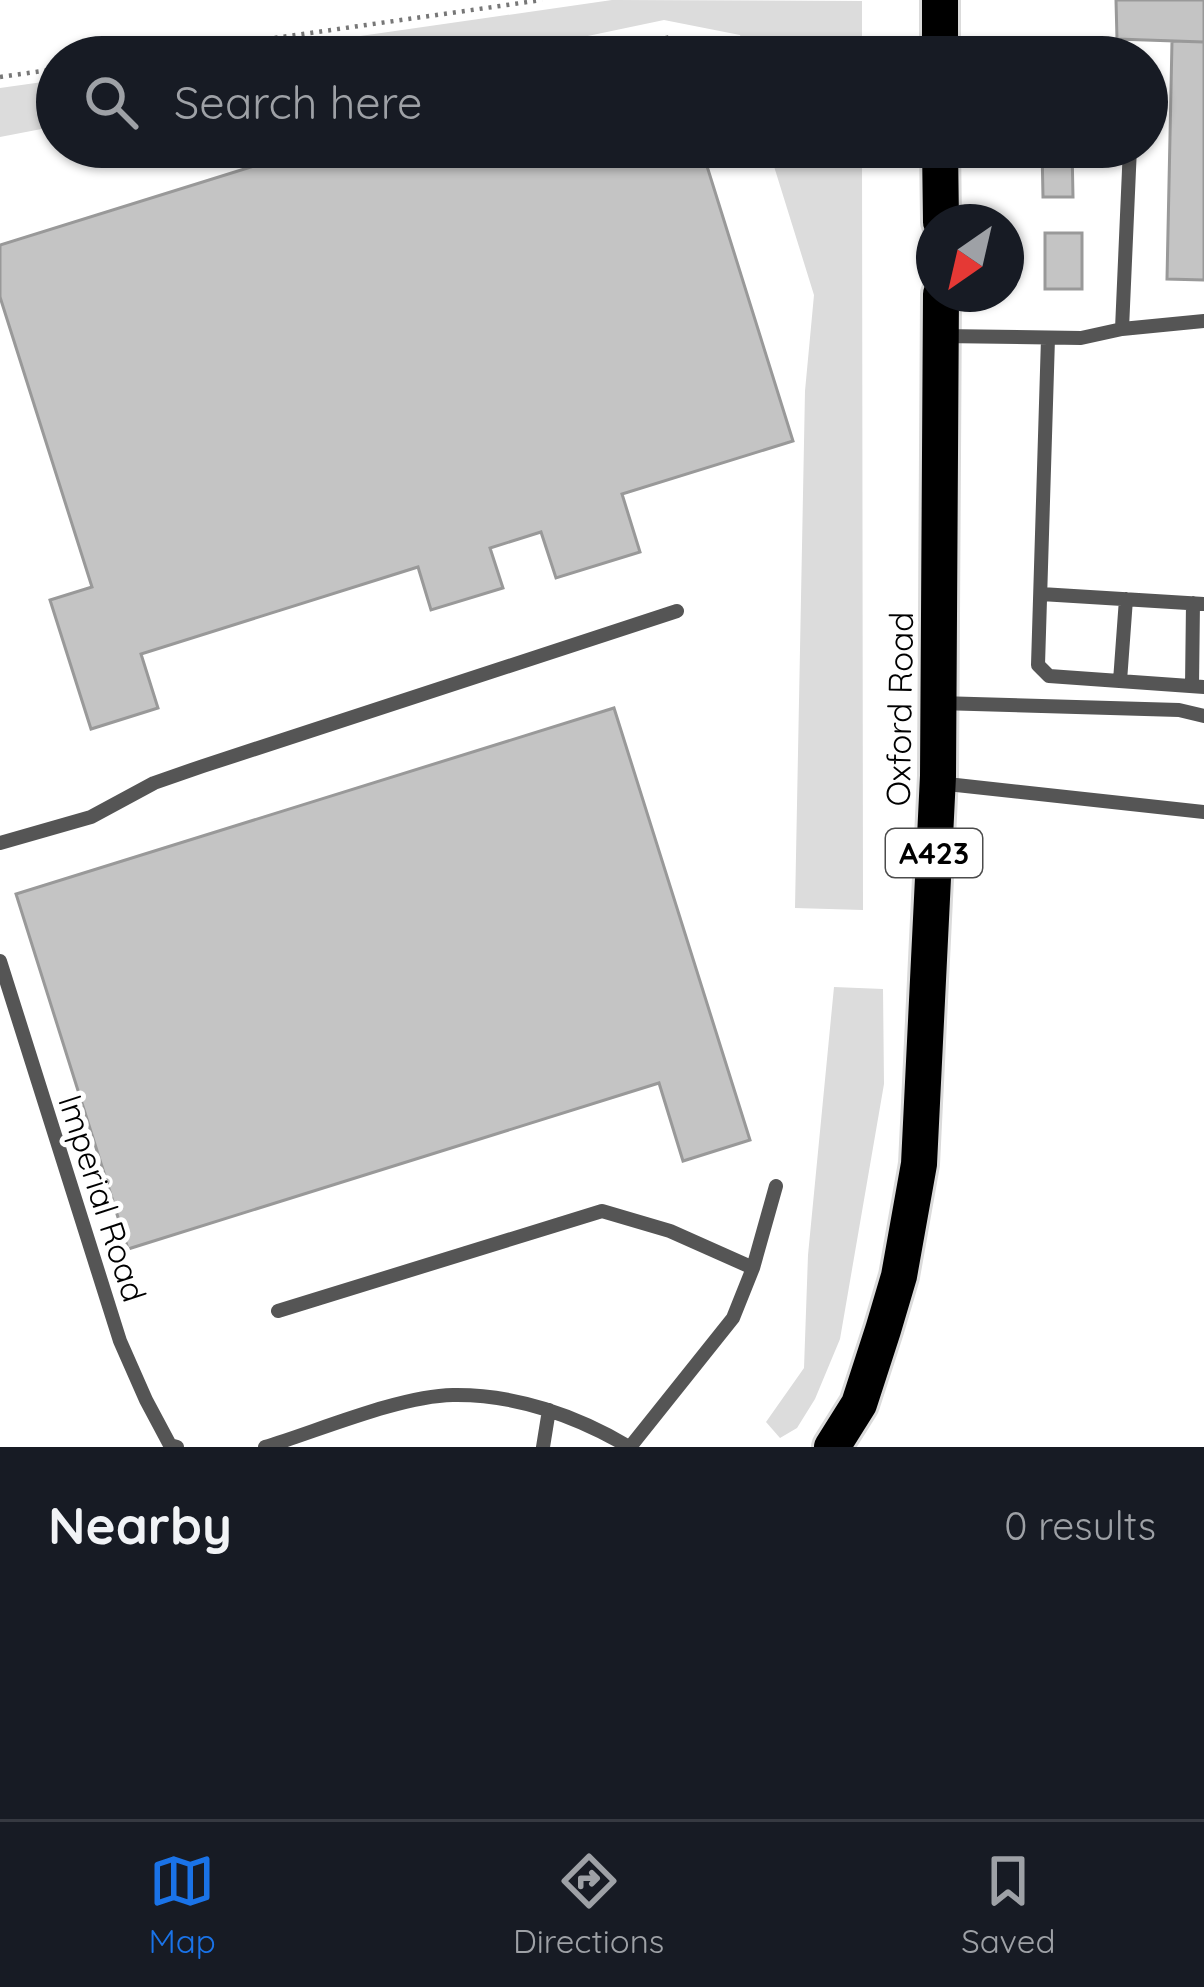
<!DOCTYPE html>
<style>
:root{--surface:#171b24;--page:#242831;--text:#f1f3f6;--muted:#9ea1a6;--line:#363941;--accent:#1a73e8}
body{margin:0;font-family:Quicksand,sans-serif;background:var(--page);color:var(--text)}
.compass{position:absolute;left:916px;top:204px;width:108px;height:108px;border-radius:50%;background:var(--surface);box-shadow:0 3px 9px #0004;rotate:214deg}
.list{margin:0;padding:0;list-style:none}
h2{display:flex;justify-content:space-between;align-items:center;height:156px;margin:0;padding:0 48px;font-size:51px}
h2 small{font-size:39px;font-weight:400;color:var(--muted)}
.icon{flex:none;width:66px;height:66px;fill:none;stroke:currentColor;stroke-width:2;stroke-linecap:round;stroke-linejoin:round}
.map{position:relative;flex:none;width:1204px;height:1447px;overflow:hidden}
.search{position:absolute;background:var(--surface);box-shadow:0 3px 9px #0004;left:36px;right:36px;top:36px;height:132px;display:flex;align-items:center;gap:30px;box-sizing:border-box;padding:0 42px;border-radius:66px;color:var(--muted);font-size:45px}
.sheet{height:372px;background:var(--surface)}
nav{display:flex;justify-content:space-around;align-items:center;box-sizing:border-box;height:168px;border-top:3px solid var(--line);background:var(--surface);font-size:33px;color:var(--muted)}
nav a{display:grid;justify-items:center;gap:6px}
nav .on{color:var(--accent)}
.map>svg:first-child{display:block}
.green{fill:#dcdcdc}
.building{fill:#c4c4c4;stroke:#999;stroke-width:3}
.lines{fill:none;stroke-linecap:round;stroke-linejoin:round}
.highway-casing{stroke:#dbdbdb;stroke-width:42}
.path{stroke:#777;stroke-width:4.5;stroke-dasharray:3 6;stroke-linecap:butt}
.lane{stroke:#555;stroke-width:14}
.highway{stroke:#000;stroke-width:36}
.labels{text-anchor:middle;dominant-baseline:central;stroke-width:10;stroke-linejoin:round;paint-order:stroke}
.shield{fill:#fff;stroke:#4c4c4c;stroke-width:3}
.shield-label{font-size:30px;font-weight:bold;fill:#000}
.street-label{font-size:33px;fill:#000;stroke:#fff}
</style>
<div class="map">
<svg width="1204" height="1447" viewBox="0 0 1204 1447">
<rect width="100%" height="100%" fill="#fff"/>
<!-- green -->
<path class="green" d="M 612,0 L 862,1 L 862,57 L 746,57 L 740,35 L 664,20 L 488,57 L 214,57 Z
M 57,80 L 57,126 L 0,137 L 0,88 Z
M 768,147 L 862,147 L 863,910 L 795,908 L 805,391 L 814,295 Z
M 834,987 L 883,989 L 884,1084 L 840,1339 L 815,1399 L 797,1428 L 780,1438 L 766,1422 L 804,1368 L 808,1255 Z"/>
<!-- building -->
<path class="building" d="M 1116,0 L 1204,0 L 1204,42 L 1117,39 Z
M 667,37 L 673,57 L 603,57 Z
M 1172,41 L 1204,42 L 1204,280 L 1167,279 Z
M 315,147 L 701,147 L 793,441 L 622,494 L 640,552 L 556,578 L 541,532 L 490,548 L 503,588 L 431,610 L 418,567 L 141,654 L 158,708 L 91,729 L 50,600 L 92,587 L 0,297 L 0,245 Z
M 1042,147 L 1072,147 L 1073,197 L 1043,197 Z
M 1045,233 L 1082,233 L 1082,289 L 1045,289 Z
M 614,708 L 750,1140 L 683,1161 L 659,1083 L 128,1249 L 16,894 Z"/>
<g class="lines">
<defs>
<path id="highway" d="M 940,0 L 940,57
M 940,147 L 941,222
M 832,1447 L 859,1404 L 883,1330 L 899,1276 L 919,1164 L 938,776 L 941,294"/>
</defs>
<!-- highway casing -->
<use href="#highway" class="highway-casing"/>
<!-- path -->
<path class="path" d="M 141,57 L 542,0
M 0,77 L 57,69"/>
<!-- lane -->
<path class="lane" d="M 1122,329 L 1130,147
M 941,336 L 1081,338 L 1122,329 L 1204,321
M 1048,338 L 1038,665 L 1049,676 L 1204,687
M 1041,594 L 1204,604
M 1120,681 L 1126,599
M 1192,686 L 1193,603
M 939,703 L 1179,710 L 1204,716
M 938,783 L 1204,812
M 0,843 L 91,817 L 154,783 L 203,766 L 677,611
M 0,961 L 120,1341 L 146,1400 L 170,1445 L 177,1447
M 753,1268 L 776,1186
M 278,1311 L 602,1211 L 670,1231 L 753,1268 L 733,1318 L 630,1447
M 265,1447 C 318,1431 399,1396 453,1395 C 515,1394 577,1416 629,1447
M 543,1447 L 549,1410"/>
<!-- highway -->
<use href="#highway" class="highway"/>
</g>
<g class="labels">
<!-- shield labels -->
<rect class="shield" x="886" y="829" width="96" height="48" rx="9"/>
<g class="shield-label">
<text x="934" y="853">A423</text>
</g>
<!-- street labels -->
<g class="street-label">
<text transform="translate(899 709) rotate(-89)">Oxford Road</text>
<text transform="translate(103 1198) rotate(72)">Imperial Road</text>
</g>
</g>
</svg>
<svg class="compass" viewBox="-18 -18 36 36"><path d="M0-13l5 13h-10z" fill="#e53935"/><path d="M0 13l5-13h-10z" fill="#9ea1a6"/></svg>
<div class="search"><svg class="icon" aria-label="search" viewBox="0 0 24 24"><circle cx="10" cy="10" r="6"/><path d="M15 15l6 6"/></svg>Search here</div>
</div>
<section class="sheet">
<h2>Nearby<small>0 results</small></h2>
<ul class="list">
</ul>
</section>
<nav>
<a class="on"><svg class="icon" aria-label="map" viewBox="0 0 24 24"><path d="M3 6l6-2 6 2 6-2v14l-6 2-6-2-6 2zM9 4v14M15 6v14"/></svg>Map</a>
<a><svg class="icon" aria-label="directions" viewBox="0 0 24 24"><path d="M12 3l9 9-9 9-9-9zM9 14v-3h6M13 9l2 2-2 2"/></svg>Directions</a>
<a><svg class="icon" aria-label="saved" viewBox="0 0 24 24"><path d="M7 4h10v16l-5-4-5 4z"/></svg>Saved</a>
</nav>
